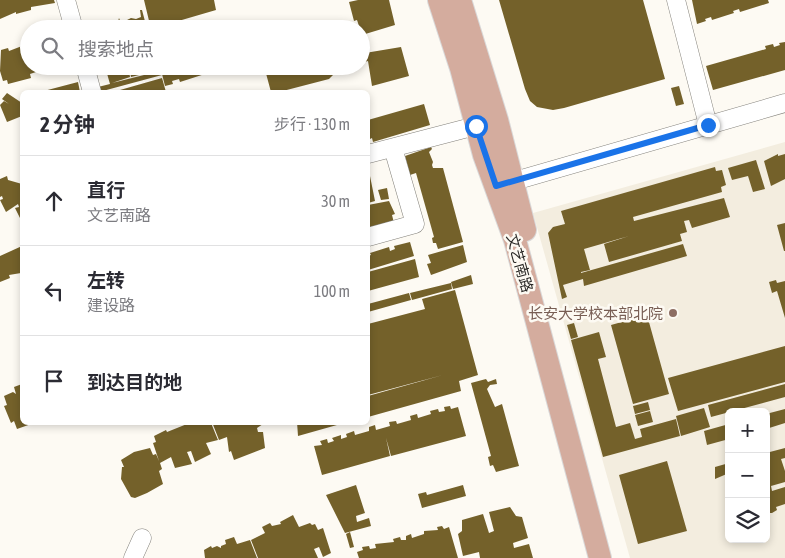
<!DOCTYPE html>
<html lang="zh">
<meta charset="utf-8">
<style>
:root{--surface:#fff;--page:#f7f7f7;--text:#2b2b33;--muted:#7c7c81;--line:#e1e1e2}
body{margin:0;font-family:"Asap Condensed","Noto Sans SC",sans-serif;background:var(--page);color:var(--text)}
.controls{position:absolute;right:15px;bottom:15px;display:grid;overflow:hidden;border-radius:8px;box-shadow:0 2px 8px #0003}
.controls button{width:45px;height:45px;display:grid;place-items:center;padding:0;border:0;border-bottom:1px solid var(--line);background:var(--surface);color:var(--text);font:25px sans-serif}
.stop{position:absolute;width:15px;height:15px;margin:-11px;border:4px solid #1a73e8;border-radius:50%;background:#fff}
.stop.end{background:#1a73e8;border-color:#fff;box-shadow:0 1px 5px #0008}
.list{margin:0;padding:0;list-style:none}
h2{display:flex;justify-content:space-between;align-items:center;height:65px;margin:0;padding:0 20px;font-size:21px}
h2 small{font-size:16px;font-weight:400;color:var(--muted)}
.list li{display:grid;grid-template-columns:32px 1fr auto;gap:15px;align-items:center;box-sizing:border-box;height:90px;padding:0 20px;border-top:1px solid var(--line)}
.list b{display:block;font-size:19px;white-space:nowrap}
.list p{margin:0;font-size:16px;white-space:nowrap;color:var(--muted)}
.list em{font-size:16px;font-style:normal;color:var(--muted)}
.icon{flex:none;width:28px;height:28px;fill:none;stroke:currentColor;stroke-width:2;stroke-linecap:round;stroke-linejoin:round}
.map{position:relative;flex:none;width:785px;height:558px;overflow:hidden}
.search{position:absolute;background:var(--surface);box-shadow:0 2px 8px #0003;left:20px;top:20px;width:350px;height:55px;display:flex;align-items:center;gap:12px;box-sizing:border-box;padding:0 18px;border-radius:28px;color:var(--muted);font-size:19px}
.panel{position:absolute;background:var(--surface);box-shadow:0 2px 8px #0003;left:20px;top:90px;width:350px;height:335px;border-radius:8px}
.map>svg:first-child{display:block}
.built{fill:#f3eddf;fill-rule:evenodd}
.building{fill:#74612a}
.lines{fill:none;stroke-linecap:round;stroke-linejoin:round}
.minor-casing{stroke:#84827c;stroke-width:19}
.major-casing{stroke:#d9d8d8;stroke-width:24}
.minor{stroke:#fff;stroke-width:18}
.major{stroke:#d4ac9e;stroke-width:22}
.route{stroke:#1a73e8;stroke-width:6}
.education-dot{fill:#8d6e63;stroke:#fdfaf3;stroke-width:2}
.labels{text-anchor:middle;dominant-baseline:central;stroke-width:5;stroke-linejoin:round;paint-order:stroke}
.street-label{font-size:15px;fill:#2a2926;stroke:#fdfaf3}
.education-label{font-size:15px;fill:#785e54;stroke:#fdfaf3;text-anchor:end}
</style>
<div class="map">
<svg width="785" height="558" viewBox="0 0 785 558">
<rect width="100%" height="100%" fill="#fdfaf3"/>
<!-- built -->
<path class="built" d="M 785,142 L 785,558 L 630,558 L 533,213 ZM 729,412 L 766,412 L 766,539 L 729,539 Z"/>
<!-- building -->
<path class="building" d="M 0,0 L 54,0 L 55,3 L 31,7 L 31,10 L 16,14 L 16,12 L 0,19 Z
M 144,0 L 214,0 L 216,10 L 151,29 Z
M 358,0 L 389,0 L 395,25 L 362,35 L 357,20 L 354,21 L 349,2 Z
M 499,0 L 643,0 L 665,79 L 564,108 L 553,110 L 537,107 L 530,101 L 525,89 Z
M 692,0 L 768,0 L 769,3 L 740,12 L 739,9 L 733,11 L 734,13 L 712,20 L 711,17 L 705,19 L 706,21 L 697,24 Z
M 140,10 L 142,10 L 146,25 L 144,25 L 145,29 L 102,29 L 117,25 L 119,18 L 121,23 L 131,18 L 136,19 L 141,17 Z
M 361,41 L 365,53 L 401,47 L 409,76 L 372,86 L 368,61 L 361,63 Z
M 785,42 L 785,70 L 713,90 L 706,66 L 766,49 L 765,46 L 773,44 L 774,47 L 780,45 L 779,43 Z
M 22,46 L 23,49 L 29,49 L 29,66 L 65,67 L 46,74 L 45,70 L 42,70 L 30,74 L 31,78 L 8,84 L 7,80 L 3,81 L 0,71 L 1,50 L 8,48 L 9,51 Z
M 120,66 L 128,66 L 130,77 L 112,83 L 160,71 L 162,75 L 99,92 L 94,88 L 110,84 L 106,70 Z
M 129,66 L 154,66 L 155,71 L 131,77 Z
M 160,66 L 218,66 L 218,67 L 208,70 L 208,73 L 180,82 L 179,79 L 172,81 L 173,84 L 165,86 Z
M 264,66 L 357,66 L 358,69 L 333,75 L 329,79 L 279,92 L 271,92 Z
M 162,78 L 166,92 L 113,92 Z
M 78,82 L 80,92 L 40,92 Z
M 679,86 L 684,104 L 676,106 L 671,88 Z
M 7,93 L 22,103 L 22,116 L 7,122 L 0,105 L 4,101 L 9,104 L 2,99 Z
M 424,104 L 430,125 L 373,142 L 372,138 L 368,140 L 368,120 Z
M 431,147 L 432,149 L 429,152 L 433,162 L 432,165 L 433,168 L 443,168 L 463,242 L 438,249 L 436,243 L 433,243 L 432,238 L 434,237 L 416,173 L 410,175 L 405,156 Z
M 778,154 L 778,156 L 785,154 L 785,179 L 771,186 L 764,161 Z
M 756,160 L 765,189 L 753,192 L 748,176 L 732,180 L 728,168 Z
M 368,166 L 375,201 L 368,203 Z
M 715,167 L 716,171 L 722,170 L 726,185 L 721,187 L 722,192 L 633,217 L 634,221 L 724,198 L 730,217 L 692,228 L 689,220 L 684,221 L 687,232 L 680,234 L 682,241 L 609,262 L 604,244 L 629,236 L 584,249 L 590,270 L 581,272 L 581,273 L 683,244 L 687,256 L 584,286 L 583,279 L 563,285 L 567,297 L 562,299 L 548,233 L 553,227 L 565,224 L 561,211 Z
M 7,176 L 8,180 L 22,184 L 22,219 L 21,220 L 15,208 L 19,207 L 18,204 L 6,212 L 0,200 L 3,199 L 2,196 L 0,197 L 0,179 Z
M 387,188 L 389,199 L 381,200 L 378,190 Z
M 389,201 L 395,214 L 392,215 L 394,223 L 368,233 L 368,205 Z
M 785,223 L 785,251 L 784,251 L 777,225 Z
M 410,242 L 414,256 L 368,270 L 368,256 L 371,255 L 370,253 L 389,247 L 390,251 L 395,249 L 394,246 Z
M 463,245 L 467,262 L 431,275 L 427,264 L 431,263 L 428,255 Z
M 22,246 L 21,273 L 9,275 L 10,278 L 0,282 L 0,256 Z
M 415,259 L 419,277 L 368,291 L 368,272 Z
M 471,275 L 473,284 L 453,289 L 451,282 Z
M 776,280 L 777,283 L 785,281 L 785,318 L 777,291 L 772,293 L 769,282 Z
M 451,283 L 452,289 L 412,300 L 410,293 Z
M 455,290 L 478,375 L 459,381 L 461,391 L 368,417 L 368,396 L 443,375 L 368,395 L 368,324 L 425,309 L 422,299 Z
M 409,293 L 411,300 L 368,312 L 368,304 Z
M 647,315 L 669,394 L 633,404 L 611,325 Z
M 574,323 L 578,337 L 571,339 L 567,325 Z
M 599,332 L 606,357 L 598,359 L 616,427 L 630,423 L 635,439 L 642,437 L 640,429 L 676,419 L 680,436 L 603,457 L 571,340 Z
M 785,346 L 785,382 L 678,411 L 668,378 Z
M 486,379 L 488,382 L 496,379 L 497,384 L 490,385 L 487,389 L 495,407 L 502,404 L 519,466 L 496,472 L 493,465 L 490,466 L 488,457 L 491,456 L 471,383 Z
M 22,384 L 22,422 L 34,423 L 17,429 L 14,421 L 11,423 L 4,406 L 7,405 L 4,396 L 13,392 L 16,394 L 14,387 Z
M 785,384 L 785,397 L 711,417 L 708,405 Z
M 648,402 L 650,410 L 635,414 L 633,406 Z
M 450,406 L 451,409 L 458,407 L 466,436 L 391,456 L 386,438 L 390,456 L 322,475 L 314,446 L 322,445 L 320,441 L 327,439 L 328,443 L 334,441 L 332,438 L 341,435 L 341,439 L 347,437 L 346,434 L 354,431 L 355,435 L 369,431 L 369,427 L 375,425 L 376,430 L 390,426 L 389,422 L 396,421 L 397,424 L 411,420 L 410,416 L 417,414 L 418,418 L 431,414 L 430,411 L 438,409 L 439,412 L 445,411 L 444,407 Z
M 704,408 L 710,427 L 681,436 L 676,416 Z
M 785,409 L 785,423 L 766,429 L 766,414 Z
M 650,411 L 653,422 L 638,426 L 635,415 Z
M 186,422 L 211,423 L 218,440 L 206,443 L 211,454 L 195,462 L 191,451 L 187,452 L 192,464 L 175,468 L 171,457 L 160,463 L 162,469 L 159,471 L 163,484 L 147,493 L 135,498 L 131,497 L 121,479 L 122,467 L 124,467 L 121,460 L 134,452 L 150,448 L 153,455 L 156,454 L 159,461 L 153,443 L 156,442 L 154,436 L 166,430 L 167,432 L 187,424 Z
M 212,422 L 266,422 L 257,428 L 258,432 L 263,432 L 265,448 L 234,460 L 231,451 L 229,452 L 227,437 L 219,440 Z
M 297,422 L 344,422 L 344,423 L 298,436 Z
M 729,424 L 729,439 L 707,445 L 704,431 Z
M 785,448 L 785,458 L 781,459 L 785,471 L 785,482 L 771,486 L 772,491 L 785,487 L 785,504 L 776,507 L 777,510 L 772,513 L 766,513 L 766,453 Z
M 667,461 L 687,531 L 638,544 L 619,475 Z
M 729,463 L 729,473 L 715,479 L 715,467 Z
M 356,485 L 365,513 L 356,516 L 357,522 L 369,518 L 371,526 L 345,533 L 339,521 L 343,519 L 339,521 L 326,495 Z
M 463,485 L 466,496 L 422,508 L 418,494 L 426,492 L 427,495 Z
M 510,507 L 516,516 L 522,517 L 528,538 L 513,543 L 514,548 L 529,544 L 533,558 L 480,558 L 479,552 L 463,556 L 458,534 L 462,531 L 462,520 L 483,514 L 489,533 L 494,531 L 489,512 Z
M 293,515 L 299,527 L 310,523 L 312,525 L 315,524 L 318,530 L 323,528 L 331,553 L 323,557 L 319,547 L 314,549 L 318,558 L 258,558 L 251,540 L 265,533 L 262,527 L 270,523 L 272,526 L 281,524 L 280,522 Z
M 442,526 L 444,529 L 449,527 L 458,558 L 359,558 L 357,552 L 363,550 L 362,547 L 369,546 L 370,549 L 376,548 L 375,544 L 394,542 L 393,539 L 400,537 L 401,540 L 406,540 L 406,536 L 411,534 L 412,538 L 424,534 L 424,531 L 438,530 L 437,527 Z
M 350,532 L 354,547 L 350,548 L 346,534 Z
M 234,537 L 237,544 L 250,540 L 257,558 L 205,558 L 204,550 L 211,546 L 212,548 L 217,546 L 221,548 L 221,546 L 226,544 L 225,540 Z"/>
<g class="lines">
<defs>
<path id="minor" d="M 66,0 L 74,29
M 676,0 L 708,125
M 85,66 L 92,92
M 368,154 L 487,123
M 501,185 L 785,103
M 368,237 L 415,224 L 393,148
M 133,558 L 142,538"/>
<path id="major" d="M 439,0 L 461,68 L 484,155 L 515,240 L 600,558
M 460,0 L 497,120 L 525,230"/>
</defs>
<!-- minor casing -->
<use href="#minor" class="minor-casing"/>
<!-- major casing -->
<use href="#major" class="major-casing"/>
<!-- minor -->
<use href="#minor" class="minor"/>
<!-- major -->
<use href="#major" class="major"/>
</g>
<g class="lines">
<!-- route -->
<path class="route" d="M 476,126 L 496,186 L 708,125"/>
</g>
<!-- markers -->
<circle class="education-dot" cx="673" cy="313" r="5"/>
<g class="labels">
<!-- street labels -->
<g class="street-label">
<text transform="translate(520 263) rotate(74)">文艺南路</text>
</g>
<!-- education labels -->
<g class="education-label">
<text x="663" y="313">长安大学校本部北院</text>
</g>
</g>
</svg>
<div class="controls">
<button>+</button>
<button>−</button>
<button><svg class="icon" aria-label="layers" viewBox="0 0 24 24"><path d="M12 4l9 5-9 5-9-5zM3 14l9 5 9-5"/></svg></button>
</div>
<div class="stop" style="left:476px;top:126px"></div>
<div class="stop end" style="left:708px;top:125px"></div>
<div class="search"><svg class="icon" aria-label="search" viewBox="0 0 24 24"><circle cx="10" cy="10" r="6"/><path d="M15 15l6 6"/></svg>搜索地点</div>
<section class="panel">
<h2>2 分钟<small>步行 · 130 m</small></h2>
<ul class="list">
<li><svg class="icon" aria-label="ahead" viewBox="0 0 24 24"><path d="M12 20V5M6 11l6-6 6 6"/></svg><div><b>直行</b><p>文艺南路</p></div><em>30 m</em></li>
<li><svg class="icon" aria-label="left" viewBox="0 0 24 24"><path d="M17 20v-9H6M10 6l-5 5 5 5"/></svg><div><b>左转</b><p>建设路</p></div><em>100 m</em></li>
<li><svg class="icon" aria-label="arrive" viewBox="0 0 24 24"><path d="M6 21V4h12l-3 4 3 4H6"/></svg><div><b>到达目的地</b></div></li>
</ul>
</section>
</div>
